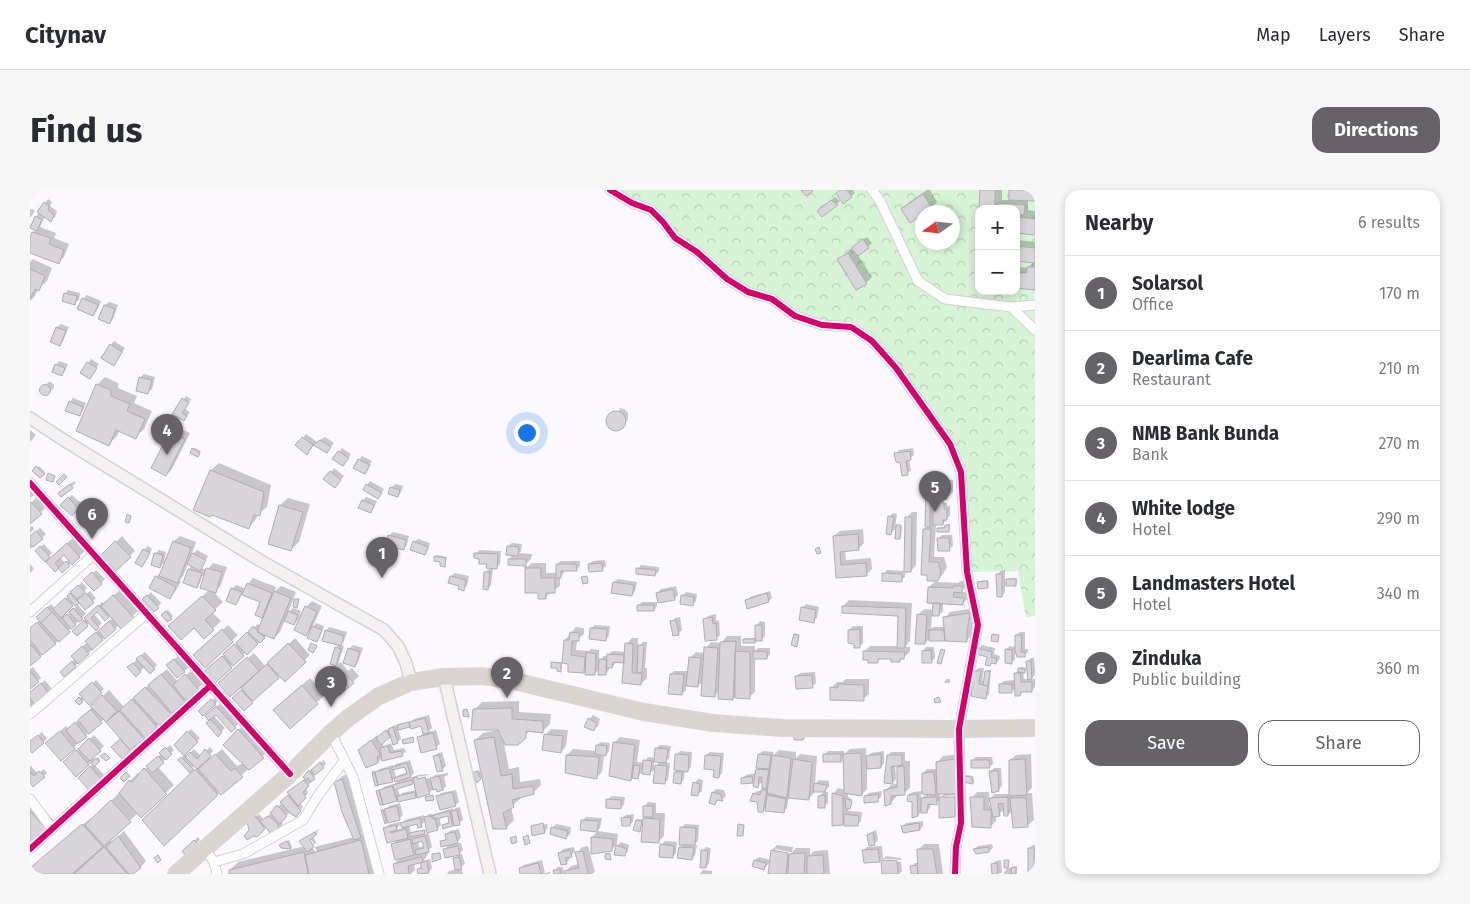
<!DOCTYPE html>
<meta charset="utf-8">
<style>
:root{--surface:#fff;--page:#f7f7f7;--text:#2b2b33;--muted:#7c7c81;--line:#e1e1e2;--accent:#666368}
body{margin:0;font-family:"Fira Sans",sans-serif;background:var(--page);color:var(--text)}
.controls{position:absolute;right:15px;top:15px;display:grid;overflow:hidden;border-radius:10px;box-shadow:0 2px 8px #0003}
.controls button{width:45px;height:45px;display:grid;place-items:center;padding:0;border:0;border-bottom:1px solid var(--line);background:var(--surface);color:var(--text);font:25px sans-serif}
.compass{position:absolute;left:885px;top:15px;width:45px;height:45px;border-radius:50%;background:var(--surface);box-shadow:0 2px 8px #0003;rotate:256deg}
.you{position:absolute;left:496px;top:242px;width:18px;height:18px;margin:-12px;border:4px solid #fff;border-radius:50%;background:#1a73e8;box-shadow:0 0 0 8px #1a73e833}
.badge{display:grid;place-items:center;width:32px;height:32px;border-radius:50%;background:var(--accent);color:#fff;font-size:16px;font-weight:700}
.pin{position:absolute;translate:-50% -41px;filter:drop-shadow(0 1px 2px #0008)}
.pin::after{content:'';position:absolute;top:26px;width:18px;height:15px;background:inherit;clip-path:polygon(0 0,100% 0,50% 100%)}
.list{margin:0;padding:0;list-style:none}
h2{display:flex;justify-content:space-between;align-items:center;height:65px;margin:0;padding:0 20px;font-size:21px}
h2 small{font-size:16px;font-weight:400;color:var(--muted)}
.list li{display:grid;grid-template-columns:32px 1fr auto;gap:15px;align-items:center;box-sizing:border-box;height:75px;padding:0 20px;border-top:1px solid var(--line)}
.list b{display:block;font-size:19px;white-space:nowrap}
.list p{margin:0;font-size:16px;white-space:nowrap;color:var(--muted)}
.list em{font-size:16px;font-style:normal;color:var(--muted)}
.actions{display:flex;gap:10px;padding:15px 20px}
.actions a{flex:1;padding:11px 0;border:1px solid var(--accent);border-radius:15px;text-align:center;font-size:18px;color:var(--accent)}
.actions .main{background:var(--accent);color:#fff}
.map{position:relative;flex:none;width:1005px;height:684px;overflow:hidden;border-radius:15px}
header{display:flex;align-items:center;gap:30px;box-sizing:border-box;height:70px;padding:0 25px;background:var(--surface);border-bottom:1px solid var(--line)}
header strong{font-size:24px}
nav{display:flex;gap:28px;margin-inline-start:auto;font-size:18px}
.intro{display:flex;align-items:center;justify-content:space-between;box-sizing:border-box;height:120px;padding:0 30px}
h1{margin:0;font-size:35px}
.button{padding:12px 22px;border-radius:15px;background:var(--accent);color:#fff;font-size:18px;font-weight:700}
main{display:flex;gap:30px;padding:0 30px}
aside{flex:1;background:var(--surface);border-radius:15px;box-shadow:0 2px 8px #0003}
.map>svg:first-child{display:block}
.forest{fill:url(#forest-crowns);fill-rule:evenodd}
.shadow{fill:#0003;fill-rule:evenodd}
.building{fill:#d9d6db;stroke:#b1aeb3}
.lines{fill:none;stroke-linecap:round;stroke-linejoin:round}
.street-casing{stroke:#d3d1d6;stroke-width:11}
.secondary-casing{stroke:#d3d1d6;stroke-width:14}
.highway-casing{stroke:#d8d7da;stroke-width:18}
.street{stroke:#fefeff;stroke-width:9}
.secondary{stroke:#f3f2f0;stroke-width:11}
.highway{stroke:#dad5ce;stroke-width:15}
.cycleway-casing{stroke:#fbf8ff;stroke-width:9}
.cycleway{stroke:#d6006c;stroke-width:6}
</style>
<header>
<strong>Citynav</strong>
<nav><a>Map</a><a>Layers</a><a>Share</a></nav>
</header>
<div class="intro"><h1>Find us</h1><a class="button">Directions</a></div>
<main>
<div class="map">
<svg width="1005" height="684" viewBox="0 0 1005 684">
<defs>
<pattern id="forest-crowns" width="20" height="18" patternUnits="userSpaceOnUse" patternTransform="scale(1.25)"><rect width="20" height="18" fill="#d7f4d6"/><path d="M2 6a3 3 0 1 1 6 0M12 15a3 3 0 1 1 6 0" fill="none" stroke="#b8d0b7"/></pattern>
</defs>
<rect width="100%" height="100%" fill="#fbf9fe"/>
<!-- forest -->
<path class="forest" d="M 580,0 L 1005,0 L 1005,426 L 996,428 L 988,381 L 937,382 L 931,282 L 920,254 L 866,178 L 821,137 L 792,135 L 697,89 L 633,32 ZM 949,19 L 986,19 L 986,101 L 949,101 ZM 892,22 L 922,22 L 922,52 L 892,52 Z"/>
<!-- shadow -->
<path class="shadow" d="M 811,0 L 823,0 L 825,3 L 821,6 Z
M 897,0 L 900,0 L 907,12 L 902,17 L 881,31 L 872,19 L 878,13 Z
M 951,0 L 972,0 L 972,10 L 980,10 L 980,0 L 1005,0 L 1005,10 L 998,10 L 998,20 L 1005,21 L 1005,43 L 986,42 L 986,19 L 950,19 Z
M 805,7 L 810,11 L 792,25 L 792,17 Z
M 18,9 L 22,12 L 20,16 L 27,21 L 25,27 L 21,30 L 15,26 L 10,37 L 26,43 L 24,48 L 39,54 L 34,67 L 28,72 L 0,62 L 0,52 L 3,42 L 6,39 L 0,37 L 0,38 L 0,36 Z
M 2,19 L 5,21 L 0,28 L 0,20 Z
M 837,47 L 842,53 L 828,65 L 842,87 L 836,93 L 809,69 Z
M 986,50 L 1005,52 L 1005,98 L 986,97 L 986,80 L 989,77 L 998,78 L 1004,71 L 986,70 Z
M 3,69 L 22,78 L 17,91 L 8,99 L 5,106 L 0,111 L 0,72 Z
M 38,100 L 50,103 L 49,110 L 45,113 L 35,104 Z
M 57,105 L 71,111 L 67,121 L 63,124 L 53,109 Z
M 79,112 L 88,115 L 83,129 L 79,132 L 70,129 L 75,115 Z
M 30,134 L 39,137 L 33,151 L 30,155 L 27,138 Z
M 84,151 L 95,158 L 84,175 L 81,155 Z
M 61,169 L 69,174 L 60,187 L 58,173 Z
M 29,171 L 38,174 L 35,181 L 32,184 L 26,175 Z
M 114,184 L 125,187 L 122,199 L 118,202 L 110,188 Z
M 75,187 L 88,193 L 88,198 L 107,206 L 104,213 L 122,221 L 114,239 L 106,247 L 90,240 L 87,246 L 79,254 L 67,195 Z
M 19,192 L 21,192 L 24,195 L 24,198 L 16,205 L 13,204 L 11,200 L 12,198 Z
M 156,206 L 161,209 L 155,219 L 160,222 L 154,230 L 144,224 Z
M 43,208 L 56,213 L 53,221 L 49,225 L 40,212 Z
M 589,218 L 594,219 L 598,223 L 598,229 L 589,239 L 586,240 L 581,238 L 578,234 L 578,228 L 581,224 L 590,220 Z
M 146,237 L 160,243 L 142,279 L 136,285 L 141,242 Z
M 0,240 L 6,245 L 0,252 Z
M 276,244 L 287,252 L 295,247 L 304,253 L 297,261 L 284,254 L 277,263 L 273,248 Z
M 165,258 L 171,261 L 169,264 L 163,259 Z
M 312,258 L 321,264 L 316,271 L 304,269 Z
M 883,258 L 884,265 L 879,269 L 881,280 L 878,283 L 873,284 L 871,272 L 866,264 L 869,260 Z
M 332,266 L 342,271 L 335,282 L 329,270 Z
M 189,273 L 241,295 L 237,317 L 228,324 L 226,329 L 219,337 L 181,280 Z
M 9,276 L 15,282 L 10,287 L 4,281 Z
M 304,278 L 314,286 L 308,293 L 301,282 Z
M 903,289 L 923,290 L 923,302 L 917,308 L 917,310 L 906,310 L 906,313 L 917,313 L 917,316 L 920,316 L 920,325 L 913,334 L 906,334 L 904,367 L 914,367 L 917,377 L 913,384 L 906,392 L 928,393 L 931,391 L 938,391 L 937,396 L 931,402 L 939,402 L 938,408 L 933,414 L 913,412 L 913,421 L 909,425 L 902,425 L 901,439 L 903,437 L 915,437 L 915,428 L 920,422 L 945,418 L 942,434 L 942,445 L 937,450 L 900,448 L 895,453 L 888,425 L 894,419 L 904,420 L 904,414 L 899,397 L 907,390 L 898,389 L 894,339 L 897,337 L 897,295 Z
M 44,291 L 46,293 L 32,305 L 33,300 Z
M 340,291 L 354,299 L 348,307 L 337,295 Z
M 365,294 L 373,296 L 371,302 L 368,306 L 360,303 L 362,297 Z
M 0,301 L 4,305 L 0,308 Z
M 42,305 L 52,314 L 42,324 L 32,315 Z
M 7,307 L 16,317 L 0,333 L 0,314 Z
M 336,307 L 347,311 L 344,318 L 341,322 L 333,310 Z
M 258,308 L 280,314 L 269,352 L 261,360 L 239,353 L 250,315 Z
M 882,322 L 887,322 L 886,375 L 881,381 L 875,381 L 875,387 L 871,390 L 854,384 L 857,380 L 875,381 L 876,328 Z
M 863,323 L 867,324 L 865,338 L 867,336 L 872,337 L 871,347 L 869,348 L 867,337 L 861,343 L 859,327 Z
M 918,334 L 920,334 L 920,339 L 918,341 L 908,338 L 910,337 L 916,337 Z
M 2,336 L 4,339 L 0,343 L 0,337 Z
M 10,338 L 16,344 L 0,359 L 0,346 Z
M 833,339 L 834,353 L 828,359 L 815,360 L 816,370 L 841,368 L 842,379 L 836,385 L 807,387 L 804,346 L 810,341 Z
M 363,342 L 379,346 L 377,355 L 373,359 L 359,346 Z
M 912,345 L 922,345 L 923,356 L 919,359 L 909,348 Z
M 92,346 L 105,361 L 86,379 L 73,365 Z
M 150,346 L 166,352 L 161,366 L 167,360 L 178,366 L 171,378 L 177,380 L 183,373 L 197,377 L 191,395 L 186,401 L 182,400 L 193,412 L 182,422 L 191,431 L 183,439 L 165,436 L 148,429 L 180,399 L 175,387 L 172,386 L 170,393 L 167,397 L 159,379 L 162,376 L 158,374 L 153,386 L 149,390 L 151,391 L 145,402 L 140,408 L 121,398 L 126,387 L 133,381 L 144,351 Z
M 43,348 L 55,361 L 32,381 L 29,377 L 25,380 L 23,366 ZM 34,364 L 39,370 L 35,373 L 30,367 Z
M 388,349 L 400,353 L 398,360 L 394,364 L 384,352 Z
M 482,353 L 492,354 L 491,361 L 489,363 L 502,364 L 501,369 L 496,374 L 479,369 L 484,364 L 478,356 Z
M 14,354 L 22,363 L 15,370 L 6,361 Z
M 118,356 L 122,359 L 115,372 L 112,376 L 107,373 L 114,360 Z
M 129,360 L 136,362 L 134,373 L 130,376 L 123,374 L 126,363 Z
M 449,360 L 471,361 L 470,374 L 467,377 L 463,377 L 461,395 L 458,399 L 456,382 L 461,377 L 458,373 L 446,364 Z
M 407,365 L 417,367 L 414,375 L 412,371 L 405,367 Z
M 575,370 L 576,376 L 572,379 L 559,374 L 563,371 Z
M 530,371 L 550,371 L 550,376 L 546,380 L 534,380 L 534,383 L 530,387 L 530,396 L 515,407 L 509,401 L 496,378 L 502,373 L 516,373 L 516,383 L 527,383 L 527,375 Z
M 0,374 L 4,379 L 0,383 Z
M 611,375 L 629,377 L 629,381 L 625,385 L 608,379 Z
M 66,380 L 75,389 L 64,400 L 55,390 Z
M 975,380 L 975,392 L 979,388 L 987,388 L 987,393 L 986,394 L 975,395 L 975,402 L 972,406 L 967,384 L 971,381 Z
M 425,383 L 439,386 L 437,396 L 433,399 L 421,386 Z
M 223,388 L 246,397 L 244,402 L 251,396 L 266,402 L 258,423 L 263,418 L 271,421 L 268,430 L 264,434 L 255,430 L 250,442 L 244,448 L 237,445 L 217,463 L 216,462 L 201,477 L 182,476 L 228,434 L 231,437 L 237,420 L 232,426 L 232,411 L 212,404 L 209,410 L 206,414 L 197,410 L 203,398 L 206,395 L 216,399 L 218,394 Z
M 588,389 L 607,392 L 605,401 L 602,405 L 584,392 Z
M 958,390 L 959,396 L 957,397 L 949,392 L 950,391 Z
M 52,392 L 57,398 L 47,408 L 49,411 L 60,401 L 66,408 L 55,418 L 49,411 L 46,413 L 56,424 L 29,450 L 0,475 L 0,439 L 10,430 L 7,427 L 21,414 L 25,419 ZM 44,413 L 47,416 L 36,426 L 34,423 Z
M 646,396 L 648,405 L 644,409 L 627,403 L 631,399 Z
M 90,400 L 108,421 L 91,437 L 89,435 L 61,459 L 62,460 L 35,485 L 35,478 L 46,469 L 46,462 L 58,452 L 60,447 L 83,428 L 80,425 L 75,429 L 67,421 L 64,424 L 72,433 L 66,439 L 60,432 L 47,444 L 44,441 L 72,412 L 74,414 Z
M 740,401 L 742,408 L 739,411 L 716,411 L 720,407 Z
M 121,402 L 131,413 L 125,420 L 114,409 Z
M 656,402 L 667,404 L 666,411 L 662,415 L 652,406 Z
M 819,410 L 882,413 L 880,451 L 875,457 L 880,457 L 880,462 L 869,471 L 862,468 L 851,468 L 847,472 L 834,462 L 840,456 L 868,456 L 869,424 L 813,416 Z
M 282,411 L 292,416 L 282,438 L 275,444 L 276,417 Z
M 612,412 L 627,412 L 627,416 L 624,420 L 608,416 Z
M 776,414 L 789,417 L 787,428 L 783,431 L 772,418 Z
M 138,420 L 143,426 L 138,431 L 133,425 Z
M 686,424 L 686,431 L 689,430 L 690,445 L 686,449 L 674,430 L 678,426 Z
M 650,427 L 652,440 L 648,444 L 642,432 L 645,428 Z
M 730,431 L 735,432 L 735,446 L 731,450 L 724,452 L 714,449 L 715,448 L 726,448 L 727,435 Z
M 286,433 L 294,436 L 290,447 L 287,450 L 283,437 Z
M 198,435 L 208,445 L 175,476 L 171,460 Z
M 565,435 L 580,436 L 579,446 L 575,450 L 561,438 Z
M 823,436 L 833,436 L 833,453 L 829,457 L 825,452 L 819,440 Z
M 299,437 L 317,442 L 314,451 L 311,455 L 314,456 L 308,474 L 311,472 L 318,481 L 322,478 L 329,486 L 308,505 L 299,482 L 307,475 L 301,473 L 306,458 L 309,454 L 296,441 Z
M 546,437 L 554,438 L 554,444 L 547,450 L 546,460 L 559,461 L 561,459 L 569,460 L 569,471 L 574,466 L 578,466 L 582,461 L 596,462 L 596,454 L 602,448 L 608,448 L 608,457 L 613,452 L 617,452 L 615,478 L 617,478 L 617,488 L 611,494 L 593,492 L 595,472 L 586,471 L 586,473 L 582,477 L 579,477 L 579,480 L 575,484 L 570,479 L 564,484 L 556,479 L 553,482 L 539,481 L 535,450 Z
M 990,442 L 995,442 L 995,459 L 998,459 L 998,462 L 994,466 L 985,460 L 985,469 L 982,472 L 976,459 L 980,456 L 986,457 L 986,445 Z
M 697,446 L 711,446 L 711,456 L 725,456 L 725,461 L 728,458 L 740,458 L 740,464 L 737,468 L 725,468 L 725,502 L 719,507 L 705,507 L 703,509 L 689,501 L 684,506 L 674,490 L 668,496 L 656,495 L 656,500 L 652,504 L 641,484 L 644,481 L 659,481 L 661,467 L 666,462 L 675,463 L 676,458 L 681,452 L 691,453 Z
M 265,448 L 280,465 L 255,490 L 250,485 L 225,508 L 222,512 L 204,508 L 214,499 L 211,496 L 195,488 L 224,463 L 236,477 Z
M 323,455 L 333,458 L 328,472 L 325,476 L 319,459 Z
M 952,455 L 965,458 L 964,464 L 970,466 L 969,470 L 965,473 L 962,472 L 960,475 L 958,466 L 949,458 Z
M 896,457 L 904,457 L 905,468 L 901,472 L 893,461 Z
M 115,462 L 127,475 L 120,482 L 115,477 L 106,485 L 99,477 Z
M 148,466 L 158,478 L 154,481 L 138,475 Z
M 1001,468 L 1004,468 L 1005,479 L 1005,485 L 1001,489 L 1005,489 L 1005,497 L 1002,500 L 993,501 L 990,505 L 986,497 L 982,502 L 970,494 L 974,491 L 985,490 L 985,484 L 991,477 L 998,478 L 997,472 ZM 998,478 L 999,489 L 994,489 L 993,481 Z
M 524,472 L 532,472 L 532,479 L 530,480 L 528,477 L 522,473 Z
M 3,477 L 11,488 L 0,498 L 0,479 Z
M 949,478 L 954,478 L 952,491 L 955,491 L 957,481 L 958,480 L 961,480 L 959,504 L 956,507 L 942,505 L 945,481 Z
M 137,479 L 148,492 L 162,480 L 174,493 L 92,567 L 83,557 L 92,549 L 74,529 L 49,551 L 44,558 L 23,547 L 36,536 L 38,539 L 63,517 L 62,516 L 79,500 L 94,517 Z
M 785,482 L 786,493 L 782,496 L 766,487 L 770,483 Z
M 280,488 L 295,505 L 260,537 L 253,512 Z
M 816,489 L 839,489 L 839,504 L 833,509 L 801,498 L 807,492 L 812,492 Z
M 916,489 L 920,489 L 920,492 L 919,493 L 914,493 Z
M 15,490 L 22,499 L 0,517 L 0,503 Z
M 66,490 L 74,499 L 59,513 L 55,509 L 49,514 L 47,511 L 52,506 L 51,505 Z
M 186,507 L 189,510 L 173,524 L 170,521 Z
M 489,511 L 489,522 L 521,524 L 520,534 L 513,541 L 501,540 L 487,553 L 474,554 L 479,579 L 489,577 L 490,592 L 510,589 L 511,595 L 503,603 L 491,606 L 491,608 L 481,617 L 484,630 L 476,638 L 445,550 L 453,543 L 468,540 L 468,539 L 444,520 L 452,512 Z
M 191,513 L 209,533 L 201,541 L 186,523 L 183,525 L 195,538 L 188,545 L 181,531 L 176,526 Z
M 399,525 L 402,538 L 398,542 L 406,540 L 410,554 L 406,557 L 388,548 L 394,543 L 392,535 L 381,534 L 379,536 L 368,539 L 371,549 L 367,552 L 361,544 L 351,552 L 354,556 L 361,553 L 364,560 L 374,558 L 376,561 L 372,565 L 353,567 L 348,572 L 330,560 L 347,545 L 348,547 L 363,536 L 366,535 L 367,537 L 370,534 L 380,532 L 380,533 L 384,529 Z
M 563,525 L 570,529 L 568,536 L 564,539 L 559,529 Z
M 214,534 L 238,561 L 191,604 L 190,602 L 134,654 L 114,630 L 168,578 L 165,575 L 160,581 L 150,570 L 155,564 L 157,566 L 164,559 L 171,566 L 180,557 L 183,561 L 173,572 L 174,574 L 192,559 L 207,576 L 213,573 L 195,555 Z
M 161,539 L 170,548 L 154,564 L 145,555 Z
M 521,539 L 538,540 L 536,556 L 531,562 L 515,545 Z
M 12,542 L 17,549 L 2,561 L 0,558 L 0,552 Z
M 64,545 L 74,556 L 63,567 L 65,570 L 68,567 L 70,569 L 64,574 L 74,585 L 59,598 L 49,588 L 63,574 L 61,572 L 46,585 L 41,566 Z
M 590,547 L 610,550 L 607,572 L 614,573 L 615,571 L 618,567 L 626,568 L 626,559 L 630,555 L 641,556 L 639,568 L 635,572 L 640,573 L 638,590 L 634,593 L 625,592 L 627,575 L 630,571 L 624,571 L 624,580 L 620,583 L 611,583 L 608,587 L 603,587 L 600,590 L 584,553 Z
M 571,552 L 580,553 L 579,561 L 576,565 L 574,564 L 572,582 L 566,588 L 537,565 L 543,559 L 567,561 L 567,555 Z
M 140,555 L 144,560 L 128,577 L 144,595 L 111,626 L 108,623 L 80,649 L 82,652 L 94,641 L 116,671 L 111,677 L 101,684 L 0,684 L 0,678 L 61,628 L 62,629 L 89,603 L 108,583 L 110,584 Z
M 836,558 L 836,567 L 841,563 L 854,561 L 854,573 L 851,577 L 837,578 L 837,599 L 831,605 L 818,603 L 818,607 L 822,609 L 821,616 L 818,618 L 818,621 L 832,622 L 831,631 L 827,635 L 815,631 L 812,634 L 803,604 L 808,598 L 815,600 L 814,567 L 811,571 L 794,565 L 798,561 L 814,561 L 814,564 L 820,559 Z
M 749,560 L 766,562 L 766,568 L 770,564 L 787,566 L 785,594 L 789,590 L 799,591 L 799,597 L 793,602 L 798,602 L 798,613 L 794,617 L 789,606 L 795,601 L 784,601 L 784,603 L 778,609 L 759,606 L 757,618 L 754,621 L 737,616 L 733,621 L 728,611 L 724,604 L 727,601 L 732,601 L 736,597 L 733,591 L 727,597 L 726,588 L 722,592 L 712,588 L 716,585 L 727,583 L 727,580 L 730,577 L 729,564 L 733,561 L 743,562 L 743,566 Z
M 650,561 L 662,562 L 661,577 L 658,580 L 655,580 L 654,589 L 651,593 L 645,582 L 648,579 L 646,565 Z
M 412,562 L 416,576 L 412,579 L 405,566 L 408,563 Z
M 680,562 L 694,563 L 692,583 L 689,587 L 676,565 Z
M 861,562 L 875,562 L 875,571 L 880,571 L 880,598 L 874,603 L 866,604 L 866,607 L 861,613 L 855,601 L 861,595 L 868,593 L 868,578 L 871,574 L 865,575 L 866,589 L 862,593 L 858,566 Z
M 930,564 L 931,605 L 914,606 L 914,608 L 931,608 L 931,620 L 925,626 L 910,609 L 906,613 L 901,613 L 900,618 L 897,622 L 891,622 L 888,625 L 883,611 L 879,605 L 883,602 L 893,601 L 893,583 L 897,579 L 907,579 L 907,572 L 913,566 ZM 891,603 L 897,603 L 891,610 ZM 910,603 L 915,603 L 910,608 Z
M 1001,564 L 1002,598 L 997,603 L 1002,603 L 1004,630 L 998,635 L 983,620 L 978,625 L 975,619 L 969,624 L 966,625 L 966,631 L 961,636 L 942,608 L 947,602 L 959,602 L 959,615 L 962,615 L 961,608 L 964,604 L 980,604 L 980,570 L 986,565 Z
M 946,567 L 962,567 L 963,574 L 959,577 L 942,571 Z
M 294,570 L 296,574 L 284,584 L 285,587 L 276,598 L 278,603 L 270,612 L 273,617 L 269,622 L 260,622 L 251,632 L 253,634 L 249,638 L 236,636 L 227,645 L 220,641 L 222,629 L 229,624 L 233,629 L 242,623 L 260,604 L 262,599 L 276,588 L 275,587 L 280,581 L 281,580 L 282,581 Z
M 380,570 L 384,583 L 378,589 L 388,585 L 398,584 L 399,585 L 387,587 L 387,589 L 399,588 L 400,590 L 405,585 L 418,583 L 418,585 L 414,587 L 416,596 L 413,599 L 408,600 L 407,598 L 403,599 L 399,603 L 388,604 L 385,607 L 368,607 L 366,610 L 347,601 L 350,600 L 350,601 L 354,597 L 366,593 L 371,589 L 366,590 L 365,588 L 362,590 L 346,582 L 350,579 L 363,575 L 363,577 L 366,574 ZM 376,575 L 378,582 L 369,585 L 366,587 L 364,579 ZM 385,591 L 387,600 L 372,603 L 370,606 L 367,598 L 382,593 Z
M 0,575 L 8,584 L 14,579 L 17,583 L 4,595 L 0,591 Z
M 964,578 L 971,578 L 972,596 L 968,600 L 960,582 Z
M 449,580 L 452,586 L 447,591 L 445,582 Z
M 318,584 L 336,642 L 332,645 L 339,643 L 348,684 L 201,684 L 200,680 L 208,672 L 275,656 L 275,648 L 289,639 L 289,640 L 283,646 L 286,652 L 284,655 L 281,648 L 281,654 L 285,662 L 287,661 L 285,657 L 324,647 L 306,592 L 312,586 Z
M 937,585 L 943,586 L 944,592 L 942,593 L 935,586 Z
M 668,589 L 673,590 L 672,601 L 668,604 L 665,593 Z
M 686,599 L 694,600 L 696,606 L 692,610 L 689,609 L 685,613 L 683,602 Z
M 426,600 L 429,612 L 425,615 L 408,607 L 411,603 Z
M 852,601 L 851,607 L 848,610 L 835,606 L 839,603 Z
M 0,605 L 23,630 L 0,651 Z
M 581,606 L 595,607 L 594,614 L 591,618 L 578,610 Z
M 618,612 L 626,613 L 626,623 L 635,623 L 634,646 L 628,652 L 614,631 L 613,631 L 609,640 L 607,630 L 608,629 L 614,630 L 617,625 L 615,616 Z
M 370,613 L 373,625 L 369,629 L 356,619 L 359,616 Z
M 430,617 L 433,630 L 429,633 L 414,637 L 414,635 L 420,631 L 419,625 L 409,626 L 411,635 L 407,639 L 398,639 L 392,645 L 399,643 L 398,641 L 402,657 L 397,661 L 398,665 L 393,671 L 400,669 L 402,678 L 399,682 L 389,684 L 388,680 L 395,670 L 384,673 L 385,680 L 381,684 L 367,684 L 364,674 L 371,667 L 363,654 L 368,649 L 355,639 L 358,635 L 369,632 L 370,635 L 365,640 L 373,638 L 372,634 L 375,630 L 394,625 L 394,628 L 399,624 L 405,624 L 423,618 L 423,620 L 426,618 ZM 396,631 L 398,639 L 381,643 L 379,635 L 388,632 L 389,636 ZM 393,650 L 395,656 L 389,657 L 388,651 Z
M 604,624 L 603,632 L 600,635 L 592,628 L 596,625 Z
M 556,627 L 572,628 L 570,638 L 566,641 L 552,631 Z
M 893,631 L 893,636 L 890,639 L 872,637 L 876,633 Z
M 504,634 L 504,636 L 517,634 L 518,638 L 514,642 L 502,636 Z
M 526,634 L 541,637 L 540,644 L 536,648 L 522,638 Z
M 655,634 L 669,635 L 668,651 L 664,655 L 667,655 L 665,665 L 662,669 L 650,657 L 653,654 L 651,638 Z
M 429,639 L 431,648 L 425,654 L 431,653 L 433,660 L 428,665 L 432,664 L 435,674 L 431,677 L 433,684 L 417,684 L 419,681 L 427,679 L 424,669 L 429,664 L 415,659 L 420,653 L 411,652 L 417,648 L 416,644 L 420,641 Z
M 846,640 L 848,650 L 845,653 L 838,645 L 842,642 Z
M 568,641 L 588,644 L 587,654 L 581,660 L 562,647 Z
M 168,647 L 170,650 L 156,664 L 153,661 Z
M 259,650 L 262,657 L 261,658 L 252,657 L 252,654 Z
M 635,651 L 647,652 L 646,663 L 643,667 L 631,655 Z
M 591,652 L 599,655 L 598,661 L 594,665 L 587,656 Z
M 894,654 L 909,654 L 913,684 L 882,684 L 881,677 L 885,673 L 889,673 L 888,660 Z
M 962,654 L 963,658 L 959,661 L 944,659 L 948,656 Z
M 747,655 L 763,657 L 762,662 L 766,658 L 780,658 L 780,665 L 784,661 L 798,660 L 800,684 L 739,684 L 740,672 L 734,679 L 725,670 L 729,667 L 741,670 L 742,660 ZM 745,659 L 764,663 L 763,665 L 745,662 Z
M 1003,655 L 1005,655 L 1005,684 L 999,684 L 999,658 Z
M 558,656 L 565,682 L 562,684 L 536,684 L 535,682 L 541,676 L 549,674 L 547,663 L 552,657 Z
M 852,656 L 853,669 L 856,666 L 871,668 L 871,670 L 854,669 L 854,671 L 871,672 L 872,681 L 869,684 L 853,683 L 852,668 L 849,671 L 833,661 L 837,657 Z
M 544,657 L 545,662 L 539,666 L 540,669 L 536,673 L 530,663 L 533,659 Z
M 676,657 L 681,658 L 679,673 L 676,677 L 672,661 Z
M 512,670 L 515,683 L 520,682 L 520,684 L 492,684 L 490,678 L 494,675 Z
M 971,670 L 972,683 L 963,684 L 962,675 L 966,671 Z
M 987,676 L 987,684 L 974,684 L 974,682 L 978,678 Z
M 528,677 L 533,677 L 534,684 L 525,684 L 524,680 Z
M 673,680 L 682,681 L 682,684 L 670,684 Z"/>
<!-- building -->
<path class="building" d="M 771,0 L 782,0 L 783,1 L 776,6 Z
M 810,0 L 817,0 L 822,7 L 813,14 L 806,3 Z
M 950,0 L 965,0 L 965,19 L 949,19 Z
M 979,0 L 1005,0 L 1005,11 L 979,10 Z
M 893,4 L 902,18 L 896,22 L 892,22 L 892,25 L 880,33 L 871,19 Z
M 801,10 L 808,15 L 792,27 L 787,21 Z
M 14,12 L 19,16 L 18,20 L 24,25 L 21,32 L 7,22 Z
M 968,13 L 995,15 L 994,25 L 986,24 L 986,19 L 968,19 Z
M 5,26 L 12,30 L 7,41 L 0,38 Z
M 986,27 L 1005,29 L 1005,45 L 986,43 Z
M 2,42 L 21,48 L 19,54 L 34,60 L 29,74 L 0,63 L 0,48 Z
M 833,49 L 839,58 L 828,66 L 821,58 Z
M 986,56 L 1005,58 L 1005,73 L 986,71 Z
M 818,63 L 837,94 L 826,100 L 807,69 Z
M 997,77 L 1005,77 L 1005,100 L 986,98 L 986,83 L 997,83 Z
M 0,79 L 15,86 L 9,101 L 5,99 L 0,109 Z
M 34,103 L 47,106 L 45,115 L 32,111 Z
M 52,108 L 68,115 L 63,126 L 47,119 Z
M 74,115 L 85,119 L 80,134 L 68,129 Z
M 26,137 L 36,141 L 30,156 L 20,152 Z
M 80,154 L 92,162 L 84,176 L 71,168 Z
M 57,172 L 67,178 L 60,189 L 50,183 Z
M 25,174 L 35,178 L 32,186 L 22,182 Z
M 109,187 L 122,190 L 118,204 L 106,201 Z
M 66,194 L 81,200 L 81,206 L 100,214 L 97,221 L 115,229 L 106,249 L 86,240 L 79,256 L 46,241 Z
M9.5 200a5.5 5.5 0 1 1 11 0a5.5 5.5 0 1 1-11 0Z
M 152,208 L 159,213 L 152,223 L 157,226 L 154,231 L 142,224 Z
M 39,211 L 53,217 L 50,226 L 35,221 Z
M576 231a10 10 0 1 1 20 0a10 10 0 1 1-20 0Z
M 140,241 L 155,249 L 136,286 L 121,278 Z
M 272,247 L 283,255 L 277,265 L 265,255 Z
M 290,250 L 301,257 L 297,263 L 283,255 Z
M 162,258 L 170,263 L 168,267 L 160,263 Z
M 308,261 L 319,268 L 313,276 L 302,269 Z
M 880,261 L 881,270 L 876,271 L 878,285 L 872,286 L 870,273 L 866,272 L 864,263 Z
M 328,269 L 340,275 L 335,284 L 323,278 Z
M 6,276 L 15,284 L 10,288 L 2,281 Z
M 180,280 L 234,302 L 230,326 L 224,325 L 219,339 L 182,325 L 180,327 L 163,320 Z
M 300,281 L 311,290 L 305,298 L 293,289 Z
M 18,283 L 25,286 L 23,292 L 16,290 Z
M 34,284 L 37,287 L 29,295 L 26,292 Z
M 40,294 L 43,298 L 31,307 L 28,303 Z
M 336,294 L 352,303 L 348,309 L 333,300 Z
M 896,295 L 918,295 L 917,309 L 904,309 L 904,305 L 900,306 L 900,337 L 895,337 Z
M 360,297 L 370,300 L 368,307 L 358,304 Z
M 38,307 L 49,319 L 42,326 L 30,315 Z
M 332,310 L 344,315 L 341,323 L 328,318 Z
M 903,311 L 914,312 L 914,319 L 917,319 L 917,330 L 913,330 L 913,335 L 903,335 Z
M 1,312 L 12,324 L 0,334 L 0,313 Z
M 249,315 L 273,322 L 261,361 L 238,354 Z
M 97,324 L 101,326 L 99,333 L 95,332 Z
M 858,326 L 864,327 L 861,345 L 856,344 Z
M 875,327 L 882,327 L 881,382 L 874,382 Z
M 866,335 L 871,335 L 870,349 L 865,349 Z
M 915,335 L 919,335 L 919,342 L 907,342 L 907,338 L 914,338 Z
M 893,339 L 901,339 L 899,372 L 908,372 L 911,383 L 908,391 L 897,391 L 897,385 L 891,385 Z
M 6,341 L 13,349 L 3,357 L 0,354 L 0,346 Z
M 828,344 L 829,360 L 810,362 L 811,375 L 836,373 L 837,386 L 806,388 L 803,346 Z
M 358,345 L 376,350 L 374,360 L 356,356 Z
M 907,348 L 919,348 L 920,361 L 908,361 Z
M 85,351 L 101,367 L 86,381 L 71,365 Z
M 143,351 L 161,358 L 148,393 L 129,386 Z
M 383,351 L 398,357 L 395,365 L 380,360 Z
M 37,353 L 50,367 L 42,375 L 34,365 L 25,373 L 29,378 L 25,382 L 16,372 Z
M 10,356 L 20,367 L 15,372 L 5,361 Z
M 477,356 L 489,357 L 488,366 L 476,365 Z
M 789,357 L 791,363 L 787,364 L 785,359 Z
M 113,359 L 120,363 L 112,377 L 105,373 Z
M 124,363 L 133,365 L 130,378 L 121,375 Z
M 162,363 L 176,370 L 170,381 L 157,374 Z
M 444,363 L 468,364 L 467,379 L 456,378 L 457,374 L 449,374 L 449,369 L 444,368 Z
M 404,366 L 416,368 L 415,377 L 410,376 L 410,372 L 404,371 Z
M 478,369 L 496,369 L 496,378 L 511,378 L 511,388 L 525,388 L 525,403 L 516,403 L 516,409 L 508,409 L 508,403 L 495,403 L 495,376 L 478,375 Z
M 36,371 L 40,376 L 32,383 L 28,378 Z
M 572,373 L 573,381 L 559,382 L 558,374 Z
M 526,374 L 546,374 L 547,381 L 531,381 L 531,388 L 526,388 Z
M 176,378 L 192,382 L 186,403 L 170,398 Z
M 606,378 L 626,380 L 625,386 L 606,384 Z
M 158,379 L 172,383 L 167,398 L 153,393 Z
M 62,382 L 72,394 L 64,401 L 53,390 Z
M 454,382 L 460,382 L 458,400 L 453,399 Z
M 852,383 L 872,384 L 872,392 L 852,391 Z
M 966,384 L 972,384 L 972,407 L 967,407 Z
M 125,386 L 146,397 L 140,409 L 119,398 Z
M 420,386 L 436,390 L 434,401 L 428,399 L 429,396 L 418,393 Z
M 557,386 L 558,393 L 553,394 L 551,387 Z
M 976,389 L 986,389 L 986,396 L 976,396 Z
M 957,391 L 958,398 L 948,399 L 947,392 Z
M 583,392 L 604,395 L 602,406 L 581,403 Z
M 217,393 L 242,403 L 232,428 L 225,425 L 230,412 L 212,405 Z
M 48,395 L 55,402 L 47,409 L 40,402 Z
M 924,396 L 932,396 L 932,403 L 924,402 L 923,407 L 934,408 L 933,415 L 897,413 L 898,397 L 923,398 Z
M 201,398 L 212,402 L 206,415 L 196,411 Z
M 643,399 L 645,410 L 628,413 L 626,403 Z
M 244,401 L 261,408 L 244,449 L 227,442 Z
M 40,403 L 49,413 L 45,416 L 37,406 Z
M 56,403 L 64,413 L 55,420 L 47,410 Z
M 737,403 L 739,412 L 717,419 L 715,410 Z
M 83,405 L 104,428 L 91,439 L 71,416 Z
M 117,405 L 129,418 L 124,422 L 112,409 Z
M 651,405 L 664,407 L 663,416 L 650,414 Z
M 172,406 L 186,420 L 175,430 L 184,440 L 174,449 L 164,438 L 151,450 L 138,436 Z
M 35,408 L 43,416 L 31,428 L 23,419 Z
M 264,409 L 269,409 L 267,418 L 263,417 Z
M 903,413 L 910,413 L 909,426 L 902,426 Z
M 68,415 L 79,427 L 75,431 L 67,422 L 61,428 L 69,437 L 66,441 L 54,428 Z
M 607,415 L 624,415 L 624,421 L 607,421 Z
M 275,416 L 287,422 L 276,446 L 264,440 Z
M 812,416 L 876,418 L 875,458 L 867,458 L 868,426 L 812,423 Z
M 17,417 L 22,422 L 11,433 L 6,427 Z
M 771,417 L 786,420 L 784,433 L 769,430 Z
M 43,418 L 53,429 L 49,432 L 39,422 Z
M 136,421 L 142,429 L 137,432 L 131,425 Z
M 258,421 L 268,425 L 264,435 L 254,431 Z
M 22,422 L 40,442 L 29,452 L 11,433 Z
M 940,423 L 937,441 L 937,452 L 915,451 L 913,427 Z
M 37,424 L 46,435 L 41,439 L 32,428 Z
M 887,424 L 897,425 L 895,454 L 885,454 Z
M 682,427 L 683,434 L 686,433 L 687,450 L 675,451 L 673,429 Z
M 54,430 L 58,436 L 47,446 L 42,441 Z
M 646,430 L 649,445 L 643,446 L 640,431 Z
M 79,431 L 86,439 L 75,449 L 68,441 Z
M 7,432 L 26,454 L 12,465 L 0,450 L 0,438 Z
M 725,435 L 732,435 L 732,451 L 725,451 Z
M 223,436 L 235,448 L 230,453 L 218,442 Z
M 282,436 L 292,440 L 287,452 L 277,448 Z
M 560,438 L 577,439 L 576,451 L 559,449 Z
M 192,439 L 203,452 L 175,478 L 163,465 Z
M 830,439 L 830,458 L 824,458 L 824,454 L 818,453 L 818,440 Z
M 295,440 L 314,446 L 311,456 L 292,451 Z
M 899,440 L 914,440 L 915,451 L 899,451 Z
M 66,442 L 73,450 L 62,460 L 55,451 Z
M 217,442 L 228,454 L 217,465 L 206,453 Z
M 540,442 L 549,443 L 549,451 L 542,451 L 541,465 L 555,467 L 554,483 L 538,482 L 538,474 L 532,473 L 534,450 L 539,450 Z
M 764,444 L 769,445 L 767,457 L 761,455 Z
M 962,444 L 969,445 L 968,452 L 961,451 Z
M 985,445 L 992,445 L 991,462 L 995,462 L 995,467 L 987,467 L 985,461 Z
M 713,449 L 725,449 L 725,453 L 713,453 Z
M 706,451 L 703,510 L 688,509 L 690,452 Z
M 258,453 L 276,472 L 255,492 L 237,473 Z
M 281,453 L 287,456 L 283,463 L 278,460 Z
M 595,453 L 603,454 L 602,483 L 612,483 L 611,495 L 592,493 Z
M 0,454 L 11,467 L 0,476 Z
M 204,454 L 214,466 L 203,476 L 193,464 Z
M 608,455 L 614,455 L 612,483 L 607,483 Z
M 52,456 L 59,464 L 48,474 L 41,466 Z
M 305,457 L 311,459 L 306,476 L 300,474 Z
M 674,457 L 688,458 L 685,507 L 671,506 Z
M 318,458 L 330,462 L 325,477 L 313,473 Z
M 947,458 L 962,462 L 961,467 L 967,469 L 966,474 L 961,473 L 960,476 L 955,475 L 957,467 L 946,464 Z
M 911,459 L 915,460 L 911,474 L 907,473 Z
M 975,459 L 982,460 L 982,474 L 975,473 Z
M 901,460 L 902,473 L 892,473 L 892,461 Z
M 705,461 L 720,462 L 720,509 L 705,508 Z
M 723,461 L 737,462 L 737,469 L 723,469 Z
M 833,461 L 875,462 L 874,469 L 870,469 L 870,472 L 861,472 L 861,469 L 848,469 L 848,473 L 838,473 L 838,470 L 833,470 Z
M 556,462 L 566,464 L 565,485 L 555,485 Z
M 577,464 L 594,465 L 594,473 L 583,472 L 582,478 L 576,478 Z
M 111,465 L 125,479 L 120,484 L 106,469 Z
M 192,466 L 202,478 L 185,493 L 174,481 Z
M 217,467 L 229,481 L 200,507 L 188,493 Z
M 659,467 L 671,468 L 668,497 L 656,496 Z
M 144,469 L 155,482 L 147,488 L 136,475 Z
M 569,469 L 577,470 L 576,485 L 568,485 Z
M 42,471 L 46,477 L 34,487 L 30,482 Z
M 996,471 L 1001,471 L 1002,489 L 998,490 Z
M 521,472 L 531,473 L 531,482 L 527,481 L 527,478 L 521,478 Z
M 103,473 L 111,482 L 106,487 L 97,477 Z
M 237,474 L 249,488 L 223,511 L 211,498 Z
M 304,476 L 312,485 L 315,483 L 324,493 L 308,506 L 292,488 Z
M 988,478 L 995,479 L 995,483 L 988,482 Z
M 0,481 L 9,492 L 0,499 Z
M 944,481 L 951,481 L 949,494 L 958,496 L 956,509 L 941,506 Z
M 955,481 L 960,481 L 958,496 L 953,495 Z
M 984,483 L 990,483 L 991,492 L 1002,492 L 1002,502 L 991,502 L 990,506 L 985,506 Z
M 131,484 L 155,512 L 142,523 L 118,495 Z
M 155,484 L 169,500 L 156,511 L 143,495 Z
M 640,484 L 654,484 L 652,505 L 638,504 Z
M 782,485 L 783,498 L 766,499 L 765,486 Z
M 62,492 L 72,503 L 59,515 L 49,504 Z
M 11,493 L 19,504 L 5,515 L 0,508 L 0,502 Z
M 809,494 L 834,495 L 834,511 L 800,510 L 800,497 L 807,498 Z
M 969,494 L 982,494 L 982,503 L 969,503 Z
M 272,495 L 288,514 L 260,539 L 243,520 Z
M 115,497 L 141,524 L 129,536 L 103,508 Z
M 211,500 L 223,513 L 214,521 L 202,508 Z
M 72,505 L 87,521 L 76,532 L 60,516 Z
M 49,507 L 53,512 L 49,515 L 45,511 Z
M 909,507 L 911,512 L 905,513 L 904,509 Z
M 102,509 L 127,537 L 115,548 L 90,520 Z
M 181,509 L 186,514 L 173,526 L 168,521 Z
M 186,516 L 206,538 L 201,542 L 186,525 L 179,531 L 175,526 Z
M 482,518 L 482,529 L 513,531 L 513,543 L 496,541 L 496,548 L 488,555 L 475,555 L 468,540 L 441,540 L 443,519 Z
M 61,519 L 72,533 L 59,544 L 48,530 Z
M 437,519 L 439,527 L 433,526 L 433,520 Z
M 89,521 L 114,549 L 100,560 L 76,532 Z
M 395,528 L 399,543 L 393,544 L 391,536 L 381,539 L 379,532 Z
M 558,528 L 567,533 L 564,541 L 554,537 Z
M 180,529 L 192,542 L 188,547 L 176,533 Z
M 45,532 L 57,547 L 47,554 L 36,540 Z
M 379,532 L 380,537 L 368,540 L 367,535 Z
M 363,537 L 368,553 L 363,555 L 358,539 Z
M 208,539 L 234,568 L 219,580 L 193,555 Z
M 356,540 L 360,547 L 351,555 L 346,548 Z
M 30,541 L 45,559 L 31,571 L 15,553 Z
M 157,541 L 168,552 L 154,566 L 144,555 Z
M 403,543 L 407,559 L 391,563 L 387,547 Z
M 514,544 L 533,546 L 531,563 L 512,560 Z
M 8,545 L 14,553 L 2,563 L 0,560 L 0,551 Z
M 764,546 L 775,546 L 773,550 L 764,550 Z
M 383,547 L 384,552 L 373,554 L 372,550 Z
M 464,547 L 471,586 L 482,584 L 483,599 L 503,596 L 504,604 L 482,610 L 484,617 L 473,623 L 477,639 L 463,639 L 444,550 Z
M 59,548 L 71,561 L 60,571 L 48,559 Z
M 90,549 L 100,560 L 92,569 L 81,557 Z
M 341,550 L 350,564 L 347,567 L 348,573 L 336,578 L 328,560 Z
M 583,552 L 605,555 L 601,591 L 579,586 Z
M 566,555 L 577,556 L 576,566 L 565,564 Z
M 358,556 L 360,563 L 371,561 L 373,566 L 352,571 L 350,558 Z
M 135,557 L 142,564 L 136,570 L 129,563 Z
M 625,558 L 638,559 L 636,573 L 624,572 Z
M 175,559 L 181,566 L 167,579 L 155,567 L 160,562 L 167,569 Z
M 46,560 L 59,575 L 46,587 L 33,572 Z
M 75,563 L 80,568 L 76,571 L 70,566 Z
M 831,563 L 832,606 L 814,603 L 813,564 Z
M 185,564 L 201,581 L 205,578 L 213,587 L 191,605 L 168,579 Z
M 645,564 L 659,565 L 658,582 L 644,580 Z
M 728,564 L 741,565 L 739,579 L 726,578 Z
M 793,564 L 811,564 L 811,572 L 793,572 Z
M 851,564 L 851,578 L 837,579 L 836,566 Z
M 409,565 L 413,581 L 407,582 L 403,566 Z
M 536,565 L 569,567 L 567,589 L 535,583 Z
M 675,565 L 691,566 L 689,588 L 683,587 L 684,580 L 674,579 Z
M 742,565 L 761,568 L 757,608 L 737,603 Z
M 857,565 L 872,565 L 872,575 L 861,577 L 863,594 L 854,593 Z
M 128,566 L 134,573 L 122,583 L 116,576 Z
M 151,567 L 163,579 L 160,583 L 148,570 Z
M 66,568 L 70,571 L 64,577 L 61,573 Z
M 763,569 L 782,572 L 779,610 L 758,608 Z
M 925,569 L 927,604 L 907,604 L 906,572 Z
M 995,569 L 997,605 L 979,606 L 979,570 Z
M 613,570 L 622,571 L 620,585 L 612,584 Z
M 941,570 L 959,570 L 960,578 L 941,578 Z
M 290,572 L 294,578 L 285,585 L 281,580 Z
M 377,573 L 381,587 L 365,592 L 364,588 L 377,584 L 375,577 L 362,580 L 362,577 Z
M 604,575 L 610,576 L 608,589 L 602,588 Z
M 625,575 L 637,576 L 635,594 L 623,593 Z
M 60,576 L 71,589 L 59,600 L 48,588 Z
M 874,576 L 875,605 L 861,606 L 861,614 L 855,616 L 854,600 L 867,597 L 867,577 Z
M 114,578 L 137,604 L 111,628 L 89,603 L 99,590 L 102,592 Z
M 359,578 L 363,592 L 348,595 L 345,582 Z
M 165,579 L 188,605 L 134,656 L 112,630 Z
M 726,579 L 739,580 L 736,598 L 732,599 L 732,587 L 729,587 L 728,598 L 723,596 Z
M 279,580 L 285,589 L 281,592 L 278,588 L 276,590 L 273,587 Z
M 9,581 L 15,587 L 3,597 L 0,593 L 0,582 L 4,586 Z
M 344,581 L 348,596 L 345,596 L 342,582 Z
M 447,581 L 451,589 L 447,593 L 442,583 Z
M 959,581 L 968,581 L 969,601 L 962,603 Z
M 96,582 L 100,586 L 94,592 L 90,588 Z
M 644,582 L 652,582 L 651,594 L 643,593 Z
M 904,582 L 906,605 L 892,604 L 892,583 Z
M 409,586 L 413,600 L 407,602 L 406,599 L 403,600 L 400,588 Z
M 722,586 L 723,593 L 711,594 L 711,588 Z
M 934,586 L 942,587 L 943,594 L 933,592 Z
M 387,587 L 388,589 L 395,587 L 400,604 L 387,608 L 383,588 Z
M 312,589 L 331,648 L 324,650 L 312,622 L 304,592 Z
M 274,590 L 279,596 L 273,602 L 276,608 L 268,616 L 257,602 Z
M 382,590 L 383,594 L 364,600 L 363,595 Z
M 663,592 L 670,594 L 668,606 L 661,605 Z
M 784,593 L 797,595 L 795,602 L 783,602 Z
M 362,596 L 367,611 L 353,615 L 349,600 Z
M 349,600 L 353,615 L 350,615 L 346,601 Z
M 731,600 L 737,600 L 733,622 L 728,622 L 727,612 L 720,611 L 723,603 L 730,605 Z
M 385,602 L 386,608 L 368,612 L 367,606 Z
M 422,602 L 426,616 L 410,620 L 406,606 Z
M 682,602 L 690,604 L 693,611 L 687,610 L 685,615 L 679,613 Z
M 802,603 L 813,606 L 813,635 L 802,636 Z
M 849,604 L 848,612 L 834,613 L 834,606 Z
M 887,604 L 888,626 L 882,628 L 882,612 L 877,611 L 878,605 Z
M 258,605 L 271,621 L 266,627 L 261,624 L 250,612 Z
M 403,605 L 404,610 L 396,611 L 395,607 Z
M 737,605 L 756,609 L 754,623 L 735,621 Z
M 795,605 L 795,618 L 788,618 L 788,606 Z
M 907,607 L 907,615 L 898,614 L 897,623 L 891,623 L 891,608 Z
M 909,607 L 925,607 L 925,627 L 909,628 Z
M 940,607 L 954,607 L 954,620 L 961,620 L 961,638 L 942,637 Z
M 978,607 L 978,626 L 974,626 L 973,613 L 968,614 L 970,626 L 963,627 L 959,608 Z
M 815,608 L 822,611 L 820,619 L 816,619 Z
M 980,608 L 996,608 L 998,637 L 983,638 Z
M 576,609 L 591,610 L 591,619 L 576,618 Z
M 81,610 L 101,632 L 74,656 L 55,635 Z
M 247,615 L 257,626 L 250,634 L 240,623 Z
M 367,616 L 370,630 L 358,633 L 354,619 Z
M 613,616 L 623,616 L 623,627 L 613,627 Z
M 351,620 L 353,620 L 357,633 L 355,634 Z
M 427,620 L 430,635 L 424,636 L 421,621 Z
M 0,621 L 16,639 L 0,653 Z
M 419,621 L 423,636 L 413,639 L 412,635 L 419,633 L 418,626 L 406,629 L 401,626 Z
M 814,624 L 829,626 L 828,636 L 814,636 Z
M 225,626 L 235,639 L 227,647 L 224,646 L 217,650 L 214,646 L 219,640 L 217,632 Z
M 239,626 L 246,632 L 250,639 L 242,645 L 230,631 Z
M 399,626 L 405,629 L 408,640 L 397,643 L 394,627 Z
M 601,627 L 600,636 L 592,636 L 591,628 Z
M 390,628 L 392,637 L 388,638 L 387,634 L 372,638 L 370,633 Z
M 613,628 L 630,629 L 629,653 L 611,652 Z
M 551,630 L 569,631 L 567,642 L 550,640 Z
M 606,630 L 612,631 L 610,642 L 603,640 Z
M 513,633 L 515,643 L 502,646 L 501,636 Z
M 889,633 L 890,640 L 873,643 L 871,636 Z
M 52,634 L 73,657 L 42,684 L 0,684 L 0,678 Z
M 708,634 L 714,635 L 713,646 L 707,646 Z
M 366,635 L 367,640 L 360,642 L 361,643 L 376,639 L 378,648 L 357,653 L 353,638 Z
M 521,637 L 538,641 L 536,649 L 520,644 Z
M 650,637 L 666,638 L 665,655 L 649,655 Z
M 394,640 L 395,644 L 380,647 L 379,643 Z
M 285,642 L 287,644 L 280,650 L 284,657 L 277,662 L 269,651 Z
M 425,642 L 428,653 L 411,657 L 410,651 L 416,650 L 415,644 Z
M 843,642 L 845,655 L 839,656 L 837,645 Z
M 498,645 L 500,653 L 495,655 L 493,647 Z
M 88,646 L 111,678 L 103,684 L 99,684 L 76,657 Z
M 395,646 L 399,662 L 386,665 L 385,660 L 394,658 L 392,651 L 383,654 L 382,649 Z
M 486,646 L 487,652 L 482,654 L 480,648 Z
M 561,647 L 583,649 L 582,661 L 561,664 Z
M 380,649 L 384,665 L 365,670 L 361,654 Z
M 164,650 L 168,654 L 156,666 L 152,661 Z
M 331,650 L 339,684 L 279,684 L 275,665 Z
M 257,651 L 261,659 L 251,658 L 249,655 Z
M 630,654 L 644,656 L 643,668 L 629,667 Z
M 586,655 L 597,659 L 595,666 L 584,665 Z
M 428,656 L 430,665 L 415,668 L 413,659 Z
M 74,657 L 97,684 L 44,684 Z
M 649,657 L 664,658 L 662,670 L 647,668 Z
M 959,657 L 959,662 L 946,664 L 943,659 Z
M 998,658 L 1004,658 L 1004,684 L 998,684 Z
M 848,659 L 850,672 L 834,673 L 832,660 Z
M 887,659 L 903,659 L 907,684 L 888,684 Z
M 540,660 L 542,667 L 535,668 L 537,674 L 531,675 L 528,663 Z
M 671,660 L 678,661 L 676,678 L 670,678 Z
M 741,660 L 758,663 L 756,684 L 738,684 Z
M 553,661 L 558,684 L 535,684 L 534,681 L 549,678 L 545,662 Z
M 274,662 L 278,684 L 199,684 L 199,680 Z
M 410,663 L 411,669 L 402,672 L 402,664 Z
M 580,663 L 581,670 L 575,669 L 575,664 Z
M 775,663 L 774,684 L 758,684 L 759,664 Z
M 128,665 L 131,670 L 128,673 L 124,668 Z
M 793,665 L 794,684 L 777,684 L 777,666 Z
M 392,667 L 393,672 L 378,676 L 379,684 L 365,684 L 363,674 Z
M 429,667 L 432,679 L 425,680 L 423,668 Z
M 724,670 L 736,673 L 734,680 L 722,676 Z
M 851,670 L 867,671 L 868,684 L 852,684 Z
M 974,670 L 979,670 L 978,678 L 974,678 Z
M 397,671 L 399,683 L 388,684 L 387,679 L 392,678 L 390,673 Z
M 508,673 L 511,684 L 490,684 L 489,678 Z
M 967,673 L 968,684 L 962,684 L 961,674 Z
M 887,675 L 888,684 L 881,684 L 880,676 Z
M 986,677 L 986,684 L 982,684 L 981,678 Z
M 523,680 L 530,680 L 530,684 L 524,684 Z"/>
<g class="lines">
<defs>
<path id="street" d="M 580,0 L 602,13 L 621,20 L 633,32 L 645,48 L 667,62 L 697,89 L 718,102 L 742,109 L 765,126 L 792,135 L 821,137 L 842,151 L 866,178 L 920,254 L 931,282 L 937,382 L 948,435 L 929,539 L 931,633 L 926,657 L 925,684
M 842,0 L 850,11 L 888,91 L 915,109 L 981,117 L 1005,140
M 981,117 L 1005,115
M 0,293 L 260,584
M 0,422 L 63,365
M 0,524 L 116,424
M 301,543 L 323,587 L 349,684
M 0,609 L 22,639
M 0,659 L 180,496
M 175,659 L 184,672 L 187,684
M 184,672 L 213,664 L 273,630 L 287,607 L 314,571"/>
<path id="secondary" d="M 0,228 L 32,249 L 231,371 L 354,440 L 368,456 L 376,473 L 381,492
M 414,487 L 460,684"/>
<path id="highway" d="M 146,684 L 260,584 L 301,543 L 318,528 L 349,506 L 381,492 L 414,487 L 453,486 L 488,492 L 614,522 L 683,533 L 752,538 L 929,539 L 1005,538"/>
</defs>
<!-- street casing -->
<use href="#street" class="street-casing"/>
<!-- secondary casing -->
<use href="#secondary" class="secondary-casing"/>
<!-- highway casing -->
<use href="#highway" class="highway-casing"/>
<!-- street -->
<use href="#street" class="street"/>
<!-- secondary -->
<use href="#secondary" class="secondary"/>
<!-- highway -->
<use href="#highway" class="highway"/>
<defs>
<path id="cycleway" d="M 580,0 L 602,13 L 621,20 L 633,32 L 645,48 L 667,62 L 697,89 L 718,102 L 742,109 L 765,126 L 792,135 L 821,137 L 842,151 L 866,178 L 920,254 L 931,282 L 937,382 L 948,435 L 929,539 L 931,633 L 926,657 L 925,684
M 0,293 L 260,584
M 0,659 L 180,496"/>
</defs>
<!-- cycleway casing -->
<use href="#cycleway" class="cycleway-casing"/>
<!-- cycleway -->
<use href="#cycleway" class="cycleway"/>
</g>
</svg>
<div class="controls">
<button>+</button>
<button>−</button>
</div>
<svg class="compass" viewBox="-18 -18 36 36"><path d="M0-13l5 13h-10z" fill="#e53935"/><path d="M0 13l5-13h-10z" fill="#7c7c81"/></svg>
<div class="you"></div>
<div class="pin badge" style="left:352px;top:388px">1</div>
<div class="pin badge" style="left:477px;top:508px">2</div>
<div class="pin badge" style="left:301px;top:517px">3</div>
<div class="pin badge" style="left:137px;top:265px">4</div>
<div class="pin badge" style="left:905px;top:322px">5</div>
<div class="pin badge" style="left:62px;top:349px">6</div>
</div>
<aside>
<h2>Nearby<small>6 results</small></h2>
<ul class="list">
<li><span class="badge">1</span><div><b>Solarsol</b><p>Office</p></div><em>170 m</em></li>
<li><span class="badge">2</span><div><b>Dearlima Cafe</b><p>Restaurant</p></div><em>210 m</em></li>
<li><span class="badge">3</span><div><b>NMB Bank Bunda</b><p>Bank</p></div><em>270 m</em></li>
<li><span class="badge">4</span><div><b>White lodge</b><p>Hotel</p></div><em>290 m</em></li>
<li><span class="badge">5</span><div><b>Landmasters Hotel</b><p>Hotel</p></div><em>340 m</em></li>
<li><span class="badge">6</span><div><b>Zinduka</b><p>Public building</p></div><em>360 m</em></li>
</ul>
<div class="actions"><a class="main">Save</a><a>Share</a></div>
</aside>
</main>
